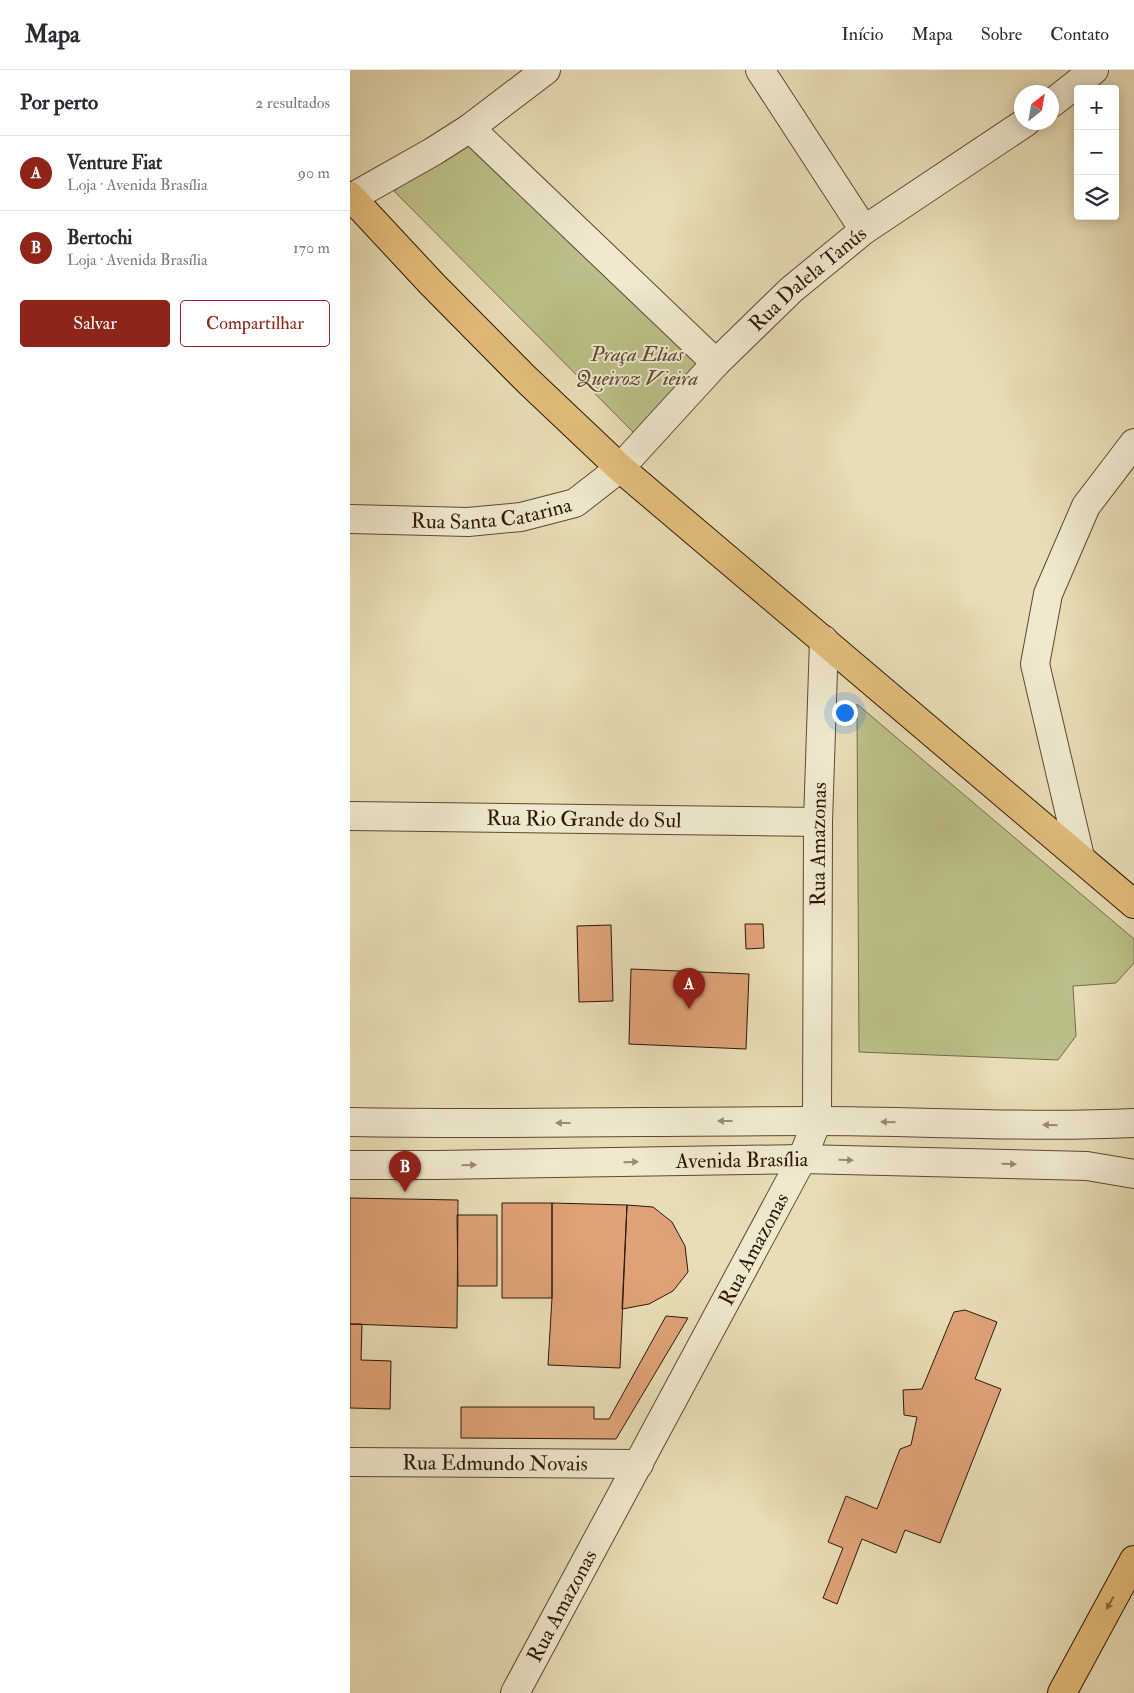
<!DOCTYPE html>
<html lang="pt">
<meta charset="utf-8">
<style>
:root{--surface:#fff;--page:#f7f7f7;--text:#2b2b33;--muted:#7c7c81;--line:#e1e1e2;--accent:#8f2418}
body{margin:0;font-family:"IM FELL Double Pica",serif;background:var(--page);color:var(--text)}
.controls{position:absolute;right:15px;top:15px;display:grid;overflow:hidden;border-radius:5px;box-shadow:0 2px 12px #0003}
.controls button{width:45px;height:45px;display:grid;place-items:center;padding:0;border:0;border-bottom:1px solid var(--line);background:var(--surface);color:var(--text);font:25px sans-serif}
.compass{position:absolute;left:664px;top:15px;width:45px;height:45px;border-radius:50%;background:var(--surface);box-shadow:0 2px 12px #0003;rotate:31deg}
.you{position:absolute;left:494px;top:642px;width:18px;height:18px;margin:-12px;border:4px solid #fff;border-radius:50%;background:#1a73e8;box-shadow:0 0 0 8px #1a73e833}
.badge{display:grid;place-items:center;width:32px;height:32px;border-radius:50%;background:var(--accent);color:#fff;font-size:16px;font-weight:700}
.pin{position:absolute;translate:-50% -41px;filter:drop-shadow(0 1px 2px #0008)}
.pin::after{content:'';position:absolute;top:26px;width:18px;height:15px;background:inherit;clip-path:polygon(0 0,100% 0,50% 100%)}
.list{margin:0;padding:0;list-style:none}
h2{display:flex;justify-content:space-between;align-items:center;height:65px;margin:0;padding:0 20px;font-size:21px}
h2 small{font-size:16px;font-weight:400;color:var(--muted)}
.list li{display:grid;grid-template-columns:32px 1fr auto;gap:15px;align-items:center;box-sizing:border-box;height:75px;padding:0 20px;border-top:1px solid var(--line)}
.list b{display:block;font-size:19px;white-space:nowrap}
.list p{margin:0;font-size:16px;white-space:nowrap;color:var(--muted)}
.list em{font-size:16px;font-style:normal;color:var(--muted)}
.actions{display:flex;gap:10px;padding:15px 20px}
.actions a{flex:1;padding:11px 0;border:1px solid var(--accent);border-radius:5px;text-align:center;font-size:18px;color:var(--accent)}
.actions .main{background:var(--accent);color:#fff}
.icon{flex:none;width:28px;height:28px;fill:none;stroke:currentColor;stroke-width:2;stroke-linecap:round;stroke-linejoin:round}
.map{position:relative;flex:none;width:784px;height:1623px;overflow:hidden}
header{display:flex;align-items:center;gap:30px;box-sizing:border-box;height:70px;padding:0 25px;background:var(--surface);border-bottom:1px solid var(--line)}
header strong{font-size:24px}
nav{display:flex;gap:28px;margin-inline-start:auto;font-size:18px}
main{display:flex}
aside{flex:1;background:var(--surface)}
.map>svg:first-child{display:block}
.green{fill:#bcbf89;stroke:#746c48}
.building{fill:#dfa278;stroke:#2c1808}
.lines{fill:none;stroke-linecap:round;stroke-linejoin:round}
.minor-casing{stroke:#5b4933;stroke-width:30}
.highway-casing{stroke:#2c1808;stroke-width:30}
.minor{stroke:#f0e9cf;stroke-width:28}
.highway{stroke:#e4be7a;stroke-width:28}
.oneway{fill:#988b75}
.oneway2{fill:#886b41}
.labels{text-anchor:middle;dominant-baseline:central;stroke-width:4;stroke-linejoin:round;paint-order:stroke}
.street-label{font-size:21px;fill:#2c1808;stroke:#f0e9cf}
.park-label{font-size:21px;font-style:italic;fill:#574a2f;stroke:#f0e9cf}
</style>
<header>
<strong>Mapa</strong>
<nav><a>Início</a><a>Mapa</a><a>Sobre</a><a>Contato</a></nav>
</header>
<main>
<aside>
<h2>Por perto<small>2 resultados</small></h2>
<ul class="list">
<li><span class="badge">A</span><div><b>Venture Fiat</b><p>Loja · Avenida Brasília</p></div><em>90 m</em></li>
<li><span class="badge">B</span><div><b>Bertochi</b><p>Loja · Avenida Brasília</p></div><em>170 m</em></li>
</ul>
<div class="actions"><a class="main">Salvar</a><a>Compartilhar</a></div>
</aside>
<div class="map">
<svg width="784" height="1623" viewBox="0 0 784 1623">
<rect width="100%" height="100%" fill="#e8ddb5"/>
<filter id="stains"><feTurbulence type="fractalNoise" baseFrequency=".004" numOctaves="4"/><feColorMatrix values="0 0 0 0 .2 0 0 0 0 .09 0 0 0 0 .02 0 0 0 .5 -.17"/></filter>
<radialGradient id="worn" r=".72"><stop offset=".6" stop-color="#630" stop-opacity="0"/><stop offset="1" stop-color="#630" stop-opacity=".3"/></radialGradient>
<!-- green -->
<path class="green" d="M 120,65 L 356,295 L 288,367 L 44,121 Z
M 507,634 L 784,869 L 784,893 L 766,913 L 723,916 L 726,966 L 708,990 L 509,982 Z"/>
<!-- building -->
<path class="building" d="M 395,854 L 413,854 L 414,878 L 396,879 Z
M 261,855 L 263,931 L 229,932 L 227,856 Z
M 281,899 L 399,904 L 396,979 L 279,974 Z
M 0,1128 L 108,1130 L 107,1258 L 0,1254 Z
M 152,1133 L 202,1133 L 202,1228 L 152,1228 Z
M 202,1133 L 277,1135 L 270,1298 L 198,1295 L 202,1228 Z
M 277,1135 L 303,1137 L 322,1152 L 335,1176 L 338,1202 L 323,1221 L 299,1234 L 272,1239 Z
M 107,1145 L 147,1145 L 147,1216 L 108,1216 Z
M 615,1240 L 647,1252 L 625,1309 L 651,1319 L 590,1473 L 555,1460 L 546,1483 L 512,1469 L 487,1534 L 473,1528 L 493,1478 L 478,1472 L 496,1426 L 527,1439 L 550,1379 L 561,1375 L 567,1347 L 554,1345 L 553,1320 L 572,1319 L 604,1242 Z
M 316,1246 L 338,1248 L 266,1369 L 111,1368 L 111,1337 L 244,1337 L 244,1349 L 259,1349 Z
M 0,1254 L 12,1254 L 11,1290 L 41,1291 L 40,1339 L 0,1338 Z"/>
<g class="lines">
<defs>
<g id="minor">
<path d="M 410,0 L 514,160"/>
<path d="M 702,33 L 744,0"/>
<path d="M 120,58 L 366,293"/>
<path d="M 1,128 L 84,81 L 120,58 L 196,0"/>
<path id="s1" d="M 0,449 L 118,452 L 171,447 L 225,433 L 270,398 L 366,293 L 441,220 L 514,160 L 676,52"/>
<path id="s2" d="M 0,746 L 468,752"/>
<path d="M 730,787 L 685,594 L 698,524 L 736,436 L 784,373"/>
<path d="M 0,1052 C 155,1055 310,1051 465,1051 C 571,1051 678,1058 784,1053"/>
<path id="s3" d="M 0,1095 L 87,1095 L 452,1089 L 737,1096 L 784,1104"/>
<path id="s4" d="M 0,1392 L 289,1394"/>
<path id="s5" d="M 165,1623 L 452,1089 L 467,1051 L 468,752 L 474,570"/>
</g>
<path id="highway" d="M 0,126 L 82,214 L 177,310 L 270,398 L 784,834
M 712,1623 L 784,1490"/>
</defs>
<!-- minor casing -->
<use href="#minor" class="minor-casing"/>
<!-- highway casing -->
<use href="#highway" class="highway-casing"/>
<!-- minor -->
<use href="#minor" class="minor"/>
<!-- highway -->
<use href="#highway" class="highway"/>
</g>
<!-- one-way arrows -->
<defs><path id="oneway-solid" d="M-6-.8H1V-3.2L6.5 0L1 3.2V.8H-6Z" transform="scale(1.25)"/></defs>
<g class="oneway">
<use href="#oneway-solid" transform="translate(375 1051) rotate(180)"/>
<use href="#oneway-solid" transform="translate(538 1052) rotate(-179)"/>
<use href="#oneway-solid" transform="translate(213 1053) rotate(180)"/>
<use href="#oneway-solid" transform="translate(700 1055) rotate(-179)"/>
<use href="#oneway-solid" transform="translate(496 1090) rotate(1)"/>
<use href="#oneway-solid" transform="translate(281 1092) rotate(-1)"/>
<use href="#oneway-solid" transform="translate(659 1094) rotate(1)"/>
<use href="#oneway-solid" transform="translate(119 1095) rotate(-1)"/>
</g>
<use class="oneway2" href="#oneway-solid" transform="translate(760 1533) rotate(119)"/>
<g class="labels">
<!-- street labels -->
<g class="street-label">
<text stroke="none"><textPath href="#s1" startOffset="551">Rua Dalela Tanús</textPath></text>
<text stroke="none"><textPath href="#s1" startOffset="142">Rua Santa Catarina</textPath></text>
<text stroke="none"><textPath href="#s2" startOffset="234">Rua Rio Grande do Sul</textPath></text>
<text stroke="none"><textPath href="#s5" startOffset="924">Rua Amazonas</textPath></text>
<text stroke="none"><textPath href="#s3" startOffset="392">Avenida Brasília</textPath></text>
<text stroke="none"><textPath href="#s5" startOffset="504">Rua Amazonas</textPath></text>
<text stroke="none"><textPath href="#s4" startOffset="145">Rua Edmundo Novais</textPath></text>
<text stroke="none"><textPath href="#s5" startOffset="99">Rua Amazonas</textPath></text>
</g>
<!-- park labels -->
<g class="park-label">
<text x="287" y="284">Praça Elias<tspan x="287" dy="24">Queiroz Vieira</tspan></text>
</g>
</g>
<rect width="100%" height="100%" filter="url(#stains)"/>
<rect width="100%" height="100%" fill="url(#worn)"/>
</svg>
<div class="controls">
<button>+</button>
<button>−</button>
<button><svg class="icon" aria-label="layers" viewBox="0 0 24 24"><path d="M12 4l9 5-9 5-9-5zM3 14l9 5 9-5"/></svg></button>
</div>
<svg class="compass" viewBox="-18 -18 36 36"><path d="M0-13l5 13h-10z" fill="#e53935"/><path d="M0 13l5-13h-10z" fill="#7c7c81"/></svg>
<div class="you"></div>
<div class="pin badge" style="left:339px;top:939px">A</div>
<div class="pin badge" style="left:55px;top:1122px">B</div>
</div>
</main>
